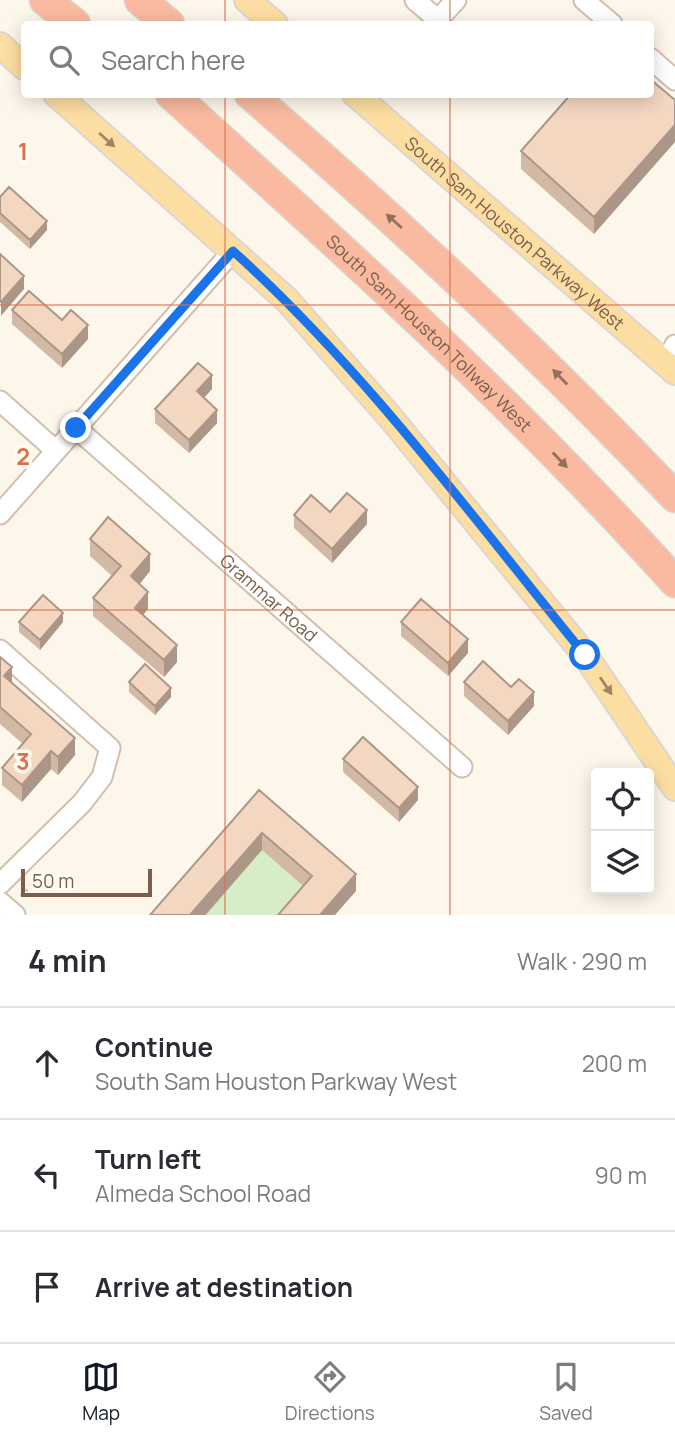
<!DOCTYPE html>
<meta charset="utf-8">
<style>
:root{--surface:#fff;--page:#f7f7f7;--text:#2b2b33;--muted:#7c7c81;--line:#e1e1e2;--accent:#111827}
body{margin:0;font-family:Manrope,sans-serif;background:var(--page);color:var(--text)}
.controls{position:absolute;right:21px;bottom:21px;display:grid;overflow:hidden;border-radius:7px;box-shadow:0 4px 18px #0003}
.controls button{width:63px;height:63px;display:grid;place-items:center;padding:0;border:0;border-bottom:2px solid var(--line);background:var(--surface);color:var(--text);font:35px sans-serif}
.scale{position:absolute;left:21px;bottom:18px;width:131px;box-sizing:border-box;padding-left:7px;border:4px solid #7b5e4b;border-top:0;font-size:19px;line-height:24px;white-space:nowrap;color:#7b5e4b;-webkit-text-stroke:5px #fffaf2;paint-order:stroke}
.stop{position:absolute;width:21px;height:21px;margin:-16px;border:5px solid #1a73e8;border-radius:50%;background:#fff}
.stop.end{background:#1a73e8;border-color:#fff;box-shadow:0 2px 7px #0008}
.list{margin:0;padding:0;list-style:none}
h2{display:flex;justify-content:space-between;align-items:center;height:91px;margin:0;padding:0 28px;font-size:30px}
h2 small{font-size:23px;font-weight:400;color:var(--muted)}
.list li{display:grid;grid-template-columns:46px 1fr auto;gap:21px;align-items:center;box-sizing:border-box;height:112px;padding:0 28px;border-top:2px solid var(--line)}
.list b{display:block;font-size:26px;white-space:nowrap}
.list p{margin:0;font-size:23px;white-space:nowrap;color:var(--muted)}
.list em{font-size:23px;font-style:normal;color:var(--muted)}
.icon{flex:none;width:38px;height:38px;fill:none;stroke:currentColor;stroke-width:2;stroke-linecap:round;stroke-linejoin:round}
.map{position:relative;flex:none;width:675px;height:915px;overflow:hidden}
.search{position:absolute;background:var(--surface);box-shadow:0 4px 18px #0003;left:21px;right:21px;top:21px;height:77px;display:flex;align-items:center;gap:18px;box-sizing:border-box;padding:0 24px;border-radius:7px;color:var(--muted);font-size:26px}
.sheet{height:427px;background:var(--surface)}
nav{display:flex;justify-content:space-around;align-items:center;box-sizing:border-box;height:98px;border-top:2px solid var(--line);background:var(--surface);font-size:19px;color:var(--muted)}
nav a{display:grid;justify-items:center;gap:4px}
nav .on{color:var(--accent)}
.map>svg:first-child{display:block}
.green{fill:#d6edc7}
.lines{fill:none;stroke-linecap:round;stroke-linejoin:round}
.minor-casing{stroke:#d2bfaf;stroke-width:23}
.major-casing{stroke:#ddd5d0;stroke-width:28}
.highway-casing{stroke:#ddd5d0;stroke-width:33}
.path{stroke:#dabaa3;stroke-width:3.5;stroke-dasharray:2 5;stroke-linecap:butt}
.minor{stroke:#fff;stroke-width:19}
.major{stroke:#fddea2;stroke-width:24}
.highway{stroke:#f9baa0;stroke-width:30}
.wall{fill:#d2b9a6}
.shaded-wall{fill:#ab9687}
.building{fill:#f4d7c1;stroke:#ab9687;stroke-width:2}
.oneway{fill:#a28465}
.oneway2{fill:#94705c}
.route{stroke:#1a73e8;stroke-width:9}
.grid{fill:none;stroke:#da714c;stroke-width:2;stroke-opacity:0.55}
.labels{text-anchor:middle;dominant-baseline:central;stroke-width:7;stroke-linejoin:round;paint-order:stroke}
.street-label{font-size:18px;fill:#7b5e4b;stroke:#fffaf2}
.grid-label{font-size:23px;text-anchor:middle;font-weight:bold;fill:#da714c;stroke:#fffaf2;stroke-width:7;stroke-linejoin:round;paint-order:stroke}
</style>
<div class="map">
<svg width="675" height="915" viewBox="0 0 675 915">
<rect width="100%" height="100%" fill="#fdf7eb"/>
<!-- green -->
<path class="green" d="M 262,850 L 312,894 L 293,915 L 205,915 Z"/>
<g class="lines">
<defs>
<g id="minor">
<path d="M 415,0 L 438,20"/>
<path d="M 584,0 L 612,24"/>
<path d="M 434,24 L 456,0"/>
<path d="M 650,58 L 675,80"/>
<path d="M 665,364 L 675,345"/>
<path d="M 0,401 L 55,450"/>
<path id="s1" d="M 76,428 L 462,767"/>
<path d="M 0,514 L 233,251"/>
<path d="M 0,650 L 110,748 L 102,777 L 82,803 L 0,884"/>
<path d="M 0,902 L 15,915"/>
</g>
<g id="major">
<path d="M 247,0 L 275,24"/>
<path d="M 0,45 L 24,67"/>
<path d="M 56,94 L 287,300 L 390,417 L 585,655 L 675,788"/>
<path id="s2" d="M 355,94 L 675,372"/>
</g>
<g id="highway">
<path d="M 45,0 L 75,24"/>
<path d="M 140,0 L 169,24"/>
<path id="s3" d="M 171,94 C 345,251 519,408 675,582"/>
<path d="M 250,94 C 398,222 541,355 675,497"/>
</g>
</defs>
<!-- minor casing -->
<use href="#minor" class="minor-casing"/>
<!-- major casing -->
<use href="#major" class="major-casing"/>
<!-- highway casing -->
<use href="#highway" class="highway-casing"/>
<!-- path -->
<path class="path" d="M 21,896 L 36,880"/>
<!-- minor -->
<use href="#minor" class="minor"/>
<!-- major -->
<use href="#major" class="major"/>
<!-- highway -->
<use href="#highway" class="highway"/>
</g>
<!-- wall -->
<path class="wall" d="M 650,94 L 594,234 L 521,169 L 521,151 Z
M 0,197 L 47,230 L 30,249 L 0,222 Z
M 12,310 L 88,339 L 62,368 L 12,324 Z
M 212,389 L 204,398 L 217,423 L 189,453 L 155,423 L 155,409 Z
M 330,512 L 367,524 L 332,563 L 294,528 L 294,515 Z
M 90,539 L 150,571 L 140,584 L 148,609 L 143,615 L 177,662 L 164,677 L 93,616 L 93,598 L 112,576 L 90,556 Z
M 19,622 L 63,622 L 40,650 L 19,632 Z
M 401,622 L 468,653 L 448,676 L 401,636 Z
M 0,657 L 12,682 L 75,755 L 58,775 L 51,769 L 22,802 L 2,785 L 2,768 L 23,744 L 0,724 Z
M 129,682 L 171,697 L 155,715 L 129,692 Z
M 464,682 L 511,687 L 534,706 L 508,735 L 464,696 Z
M 343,759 L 418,800 L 399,822 L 343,772 Z
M 259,790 L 356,891 L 303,886 L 262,850 L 206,915 L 150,915 Z"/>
<!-- shaded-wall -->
<path class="shaded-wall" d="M 675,125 L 675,142 L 594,234 L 594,217 Z
M 47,221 L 47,230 L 30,249 L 30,240 Z
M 24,276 L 24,289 L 1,316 L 1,302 Z
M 88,325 L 88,339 L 62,368 L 62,354 Z
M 212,375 L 212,389 L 197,405 L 197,391 Z
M 217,410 L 217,423 L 189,453 L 189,440 Z
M 367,510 L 367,524 L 332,563 L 332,549 Z
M 150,554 L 150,571 L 131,594 L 131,576 Z
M 148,592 L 148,609 L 135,625 L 135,608 Z
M 63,613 L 63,622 L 40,650 L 40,640 Z
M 468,639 L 468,653 L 448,676 L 448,663 Z
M 177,645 L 177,662 L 164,677 L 164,660 Z
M 12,667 L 12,684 L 4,676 Z
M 171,688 L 171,697 L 155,715 L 155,706 Z
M 534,692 L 534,706 L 508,735 L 508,721 Z
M 75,738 L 75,755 L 58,775 L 58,757 Z
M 51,751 L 51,769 L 22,802 L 22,785 Z
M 418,787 L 418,800 L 399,822 L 399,808 Z
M 262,833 L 262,850 L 205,915 L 190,915 Z
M 356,874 L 356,891 L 335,915 L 320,915 Z"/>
<!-- building -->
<path class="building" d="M 650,79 L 675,100 L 675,125 L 594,217 L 521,151 L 571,94 L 650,94 Z
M 9,187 L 47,221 L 30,240 L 0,213 L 0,197 Z
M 0,254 L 24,276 L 1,302 L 0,302 Z
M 29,291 L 62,320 L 71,310 L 88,325 L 62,354 L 12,310 Z
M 198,363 L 212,375 L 197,391 L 217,410 L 189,440 L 155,409 Z
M 347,493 L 367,510 L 332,549 L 294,515 L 311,495 L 330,512 Z
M 108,517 L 150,554 L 131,576 L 148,592 L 135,608 L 177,645 L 164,660 L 93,598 L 121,566 L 90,539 Z
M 43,595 L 63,613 L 40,640 L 19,622 Z
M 421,599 L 468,639 L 448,663 L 401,622 Z
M 0,657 L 12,667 L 4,676 L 75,738 L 58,757 L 51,751 L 22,785 L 2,768 L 31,734 L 0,707 Z
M 483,661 L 511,687 L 519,679 L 534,692 L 508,721 L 464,682 Z
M 145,664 L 171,688 L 155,706 L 129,682 Z
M 363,737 L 418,787 L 399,808 L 343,759 Z
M 259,790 L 356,874 L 320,915 L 278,915 L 312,876 L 262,833 L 190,915 L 150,915 Z"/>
<!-- one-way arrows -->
<defs><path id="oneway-solid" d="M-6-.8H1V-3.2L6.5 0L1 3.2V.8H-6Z" transform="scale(1.75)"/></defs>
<g class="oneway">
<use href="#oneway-solid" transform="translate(107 140) rotate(42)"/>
<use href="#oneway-solid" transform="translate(606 686) rotate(56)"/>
</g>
<g class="oneway2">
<use href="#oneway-solid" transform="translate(394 221) rotate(-138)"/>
<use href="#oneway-solid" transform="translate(560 377) rotate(-134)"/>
<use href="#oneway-solid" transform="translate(560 460) rotate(46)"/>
</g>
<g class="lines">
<!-- route -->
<path class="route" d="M 76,428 L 233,251 C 365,370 473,518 585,655"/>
</g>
<!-- grid -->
<path class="grid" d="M 225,0 L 225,24M 450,0 L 450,24M 225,94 L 225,915M 450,94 L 450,915M 0,305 L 675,305M 0,610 L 675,610"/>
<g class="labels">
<!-- street labels -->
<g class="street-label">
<text stroke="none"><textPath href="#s2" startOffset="212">South Sam Houston Parkway West</textPath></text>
<text stroke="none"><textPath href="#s3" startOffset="352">South Sam Houston Tollway West</textPath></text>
<text stroke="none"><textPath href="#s1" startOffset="257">Grammar Road</textPath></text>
</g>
</g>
<g class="grid-label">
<text x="23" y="160">1</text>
<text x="23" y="465">2</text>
<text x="23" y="770">3</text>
</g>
</svg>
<div class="controls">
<button><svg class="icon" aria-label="locate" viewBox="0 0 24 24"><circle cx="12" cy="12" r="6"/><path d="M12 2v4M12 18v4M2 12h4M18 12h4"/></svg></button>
<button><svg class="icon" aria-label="layers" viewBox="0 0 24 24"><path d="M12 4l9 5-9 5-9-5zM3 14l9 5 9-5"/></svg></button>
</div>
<div class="scale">50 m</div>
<div class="stop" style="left:585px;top:655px"></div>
<div class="stop end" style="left:76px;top:428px"></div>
<div class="search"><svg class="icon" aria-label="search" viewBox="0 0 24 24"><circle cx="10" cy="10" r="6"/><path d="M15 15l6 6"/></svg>Search here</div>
</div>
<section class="sheet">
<h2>4 min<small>Walk · 290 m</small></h2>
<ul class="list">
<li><svg class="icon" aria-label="ahead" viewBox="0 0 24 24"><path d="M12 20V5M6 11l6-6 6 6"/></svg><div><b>Continue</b><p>South Sam Houston Parkway West</p></div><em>200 m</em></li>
<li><svg class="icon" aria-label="left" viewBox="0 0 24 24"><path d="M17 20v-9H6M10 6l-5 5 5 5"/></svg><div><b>Turn left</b><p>Almeda School Road</p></div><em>90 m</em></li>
<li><svg class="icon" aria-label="arrive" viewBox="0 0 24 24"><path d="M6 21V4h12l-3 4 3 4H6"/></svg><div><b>Arrive at destination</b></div></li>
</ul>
</section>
<nav>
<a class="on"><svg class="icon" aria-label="map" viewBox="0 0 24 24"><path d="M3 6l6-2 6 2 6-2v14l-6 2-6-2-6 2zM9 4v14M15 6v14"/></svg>Map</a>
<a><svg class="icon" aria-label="directions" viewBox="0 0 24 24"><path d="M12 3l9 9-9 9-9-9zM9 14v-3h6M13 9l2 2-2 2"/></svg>Directions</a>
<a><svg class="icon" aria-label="saved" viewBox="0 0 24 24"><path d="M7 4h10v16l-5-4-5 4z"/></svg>Saved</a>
</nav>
